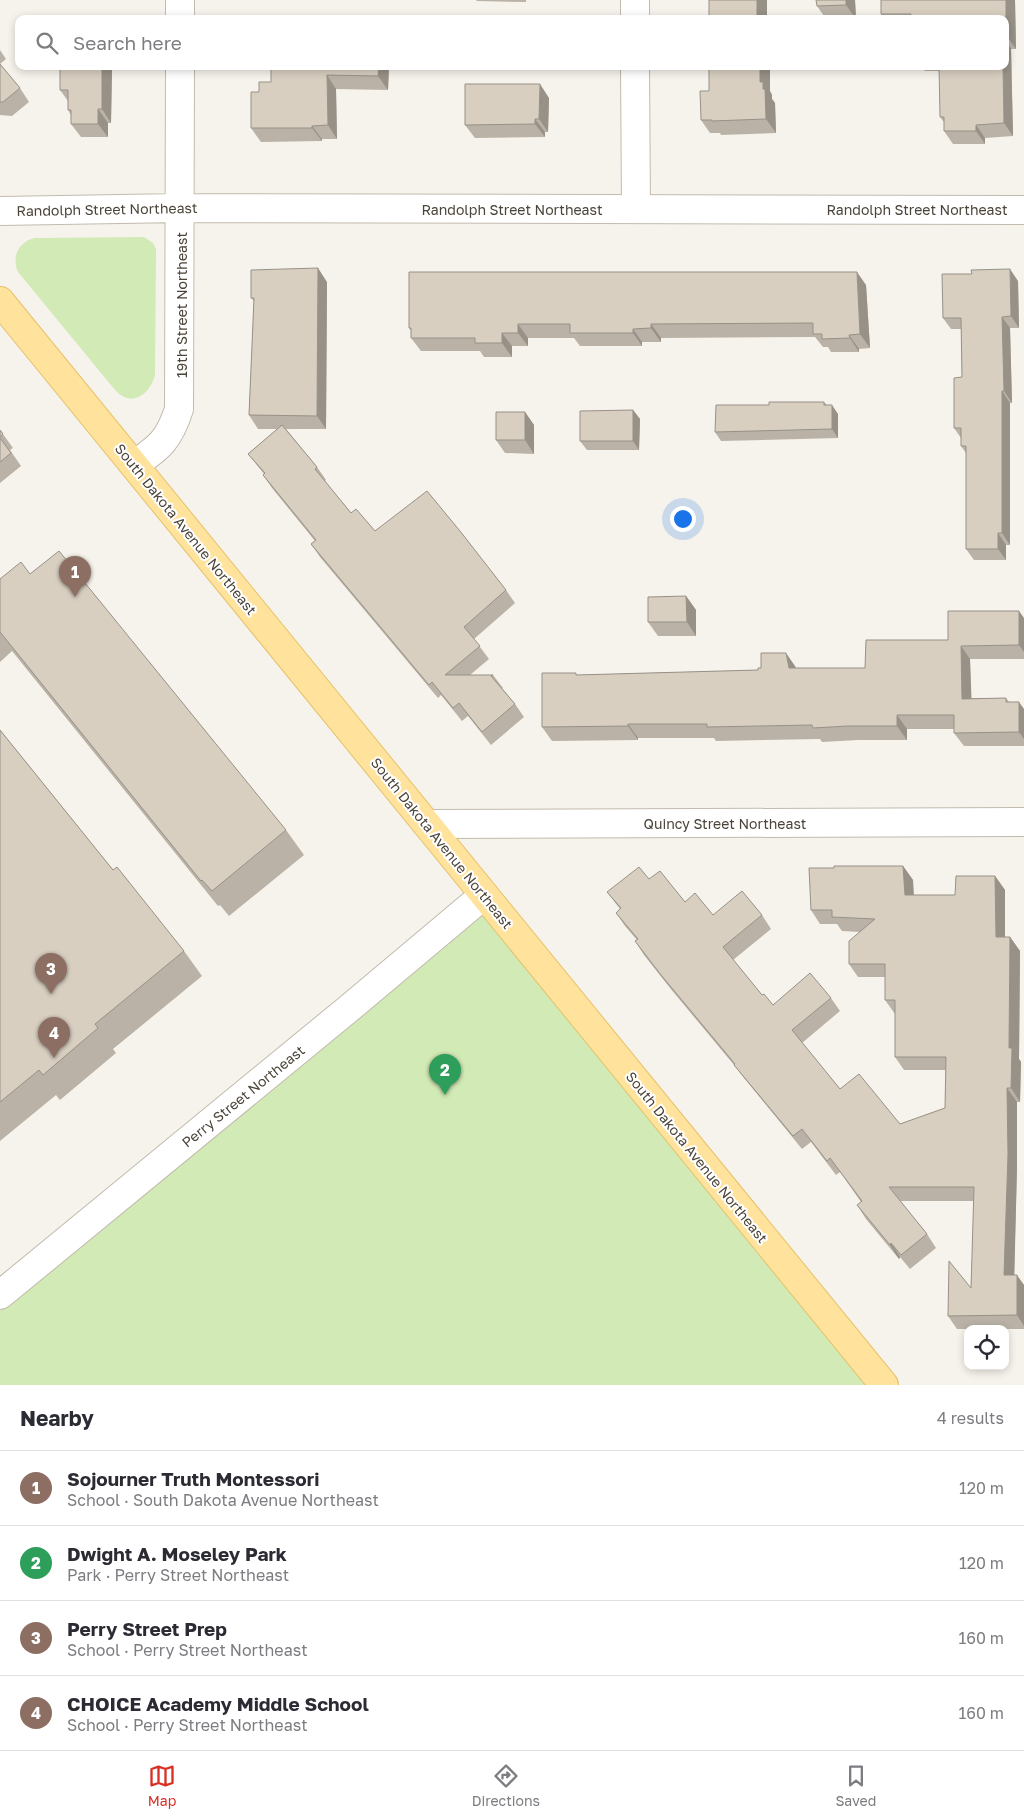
<!DOCTYPE html>
<meta charset="utf-8">
<style>
:root{--surface:#fff;--page:#f7f7f7;--text:#2b2b33;--muted:#7c7c81;--line:#e1e1e2;--accent:#d93025}
body{margin:0;font-family:"Golos Text",sans-serif;background:var(--page);color:var(--text)}
.controls{position:absolute;right:15px;bottom:15px;display:grid;overflow:hidden;border-radius:10px;box-shadow:0 2px 8px #0003}
.controls button{width:45px;height:45px;display:grid;place-items:center;padding:0;border:0;border-bottom:1px solid var(--line);background:var(--surface);color:var(--text);font:25px sans-serif}
.you{position:absolute;left:682px;top:518px;width:18px;height:18px;margin:-12px;border:4px solid #fff;border-radius:50%;background:#1a73e8;box-shadow:0 0 0 8px #1a73e833}
.badge{display:grid;place-items:center;width:32px;height:32px;border-radius:50%;background:var(--accent);color:#fff;font-size:16px;font-weight:700}
.pin{position:absolute;translate:-50% -41px;filter:drop-shadow(0 1px 2px #0008)}
.pin::after{content:'';position:absolute;top:26px;width:18px;height:15px;background:inherit;clip-path:polygon(0 0,100% 0,50% 100%)}
.list{margin:0;padding:0;list-style:none}
h2{display:flex;justify-content:space-between;align-items:center;height:65px;margin:0;padding:0 20px;font-size:21px}
h2 small{font-size:16px;font-weight:400;color:var(--muted)}
.list li{display:grid;grid-template-columns:32px 1fr auto;gap:15px;align-items:center;box-sizing:border-box;height:75px;padding:0 20px;border-top:1px solid var(--line)}
.list b{display:block;font-size:19px;white-space:nowrap}
.list p{margin:0;font-size:16px;white-space:nowrap;color:var(--muted)}
.list em{font-size:16px;font-style:normal;color:var(--muted)}
.icon{flex:none;width:28px;height:28px;fill:none;stroke:currentColor;stroke-width:2;stroke-linecap:round;stroke-linejoin:round}
.map{position:relative;flex:none;width:1024px;height:1385px;overflow:hidden}
.search{position:absolute;background:var(--surface);box-shadow:0 2px 8px #0003;left:15px;right:15px;top:15px;height:55px;display:flex;align-items:center;gap:12px;box-sizing:border-box;padding:0 18px;border-radius:10px;color:var(--muted);font-size:19px}
.sheet{height:365px;background:var(--surface)}
nav{display:flex;justify-content:space-around;align-items:center;box-sizing:border-box;height:70px;border-top:1px solid var(--line);background:var(--surface);font-size:14px;color:var(--muted)}
nav a{display:grid;justify-items:center;gap:2px}
nav .on{color:var(--accent)}
.map>svg:first-child{display:block}
.green{fill:#d2eab5}
.lines{fill:none;stroke-linecap:round;stroke-linejoin:round}
.minor-casing{stroke:#c2bbae;stroke-width:30}
.primary-casing{stroke:#e6c16a;stroke-width:30}
.minor{stroke:#fff;stroke-width:28}
.primary{stroke:#ffe39c;stroke-width:28}
.wall{fill:#bab2a6}
.shaded-wall{fill:#979187}
.building{fill:#d8cfc1;stroke:#979187}
.labels{text-anchor:middle;dominant-baseline:central;stroke-width:4;stroke-linejoin:round;paint-order:stroke}
.street-label{font-size:14px;fill:#4b4439;stroke:#fff}
</style>
<div class="map">
<svg width="1024" height="1385" viewBox="0 0 1024 1385">
<rect width="100%" height="100%" fill="#f6f3ec"/>
<!-- green -->
<path class="green" d="M 144,237 L 153,243 L 156,249 L 155,375 C 150,395 131,408 115,390 L 18,272 C 11,257 19,241 35,238 Z
M 484,895 L 886,1385 L 0,1385 L 0,1294 Z"/>
<g class="lines">
<defs>
<path id="minor" d="M 180,0 L 180,19
M 635,0 L 635,19
M 635,66 L 636,209
M 0,211 L 180,208 L 1024,210
M 134,465 C 160,447 169,440 179,409 L 180,66
M 427,824 L 1024,822
M 0,1295 L 347,1010 L 484,895"/>
<path id="primary" d="M 0,301 L 884,1385"/>
</defs>
<!-- minor casing -->
<use href="#minor" class="minor-casing"/>
<!-- primary casing -->
<use href="#primary" class="primary-casing"/>
<!-- minor -->
<use href="#minor" class="minor"/>
<!-- primary -->
<use href="#primary" class="primary"/>
</g>
<!-- wall -->
<path class="wall" d="M 476,0 L 526,0 L 526,2 L 477,1 Z
M 855,0 L 856,19 L 826,19 L 817,6 Z
M 1015,0 L 1016,49 L 1011,49 L 1013,136 L 985,138 L 985,144 L 953,144 L 944,131 L 944,122 L 940,117 L 940,71 L 925,71 L 923,68 L 921,68 L 919,66 L 1005,66 L 1005,19 L 884,19 L 881,14 Z
M 0,50 L 6,59 L 0,64 Z
M 0,64 L 20,88 L 29,102 L 12,116 L 0,115 Z
M 60,66 L 110,66 L 112,69 L 111,123 L 108,123 L 108,137 L 81,137 L 71,124 L 71,115 L 68,110 L 68,101 L 60,90 Z
M 271,66 L 389,66 L 388,90 L 336,89 L 337,139 L 322,139 L 322,141 L 261,142 L 251,128 L 259,92 L 271,82 Z
M 770,66 L 770,91 L 772,95 L 772,99 L 775,103 L 776,133 L 721,135 L 720,133 L 710,133 L 701,120 L 709,91 Z
M 549,98 L 548,132 L 545,132 L 545,137 L 475,138 L 465,125 Z
M 1018,281 L 1019,328 L 1010,328 L 1012,403 L 1010,403 L 1010,545 L 1006,545 L 1006,560 L 974,560 L 966,549 L 966,453 L 961,446 L 961,438 L 954,428 L 962,377 L 961,329 L 951,329 L 943,318 Z
M 327,282 L 326,429 L 286,429 L 317,467 L 326,480 L 325,481 L 351,513 L 375,531 L 506,590 L 515,603 L 474,639 L 489,659 L 470,675 L 493,675 L 503,688 L 502,688 L 515,704 L 524,717 L 491,745 L 468,716 L 462,721 L 441,695 L 438,698 L 320,557 L 311,544 L 315,541 L 272,488 L 263,475 L 264,474 L 248,454 L 277,429 L 258,429 L 249,415 L 254,301 L 251,298 Z
M 866,285 L 870,348 L 859,349 L 859,352 L 831,352 L 828,347 L 823,347 L 815,337 L 661,338 L 661,342 L 642,342 L 642,346 L 580,346 L 574,338 L 528,338 L 528,346 L 512,346 L 512,357 L 484,357 L 480,351 L 421,351 L 411,338 L 411,331 L 409,328 Z
M 824,402 L 827,405 L 838,414 L 838,438 L 721,441 L 715,432 L 769,405 Z
M 633,410 L 640,419 L 639,450 L 587,450 L 580,441 Z
M 525,412 L 534,425 L 534,454 L 505,453 L 496,440 Z
M 0,430 L 13,448 L 10,450 L 21,466 L 0,483 Z
M 0,579 L 286,830 L 304,855 L 229,916 L 220,905 L 218,906 L 12,651 L 0,662 Z
M 686,596 L 696,610 L 696,636 L 658,636 L 648,622 Z
M 1024,618 L 1024,659 L 970,659 L 971,698 L 1006,698 L 1009,702 L 1024,709 L 1024,746 L 964,746 L 954,733 L 954,729 L 907,729 L 907,740 L 858,740 L 822,742 L 820,739 L 716,741 L 714,738 L 638,738 L 638,740 L 552,741 L 542,727 L 577,675 L 758,670 L 795,666 L 796,668 L 865,668 L 948,640 Z
M 0,730 L 113,870 L 184,951 L 202,976 L 113,1049 L 116,1053 L 60,1100 L 56,1095 L 0,1141 Z
M 903,866 L 913,880 L 914,895 L 955,895 L 995,876 L 1005,890 L 1005,937 L 1010,937 L 1020,951 L 1019,1059 L 1021,1062 L 1020,1102 L 1017,1102 L 1017,1167 L 1014,1275 L 1024,1285 L 1024,1329 L 957,1329 L 948,1316 L 971,1288 L 974,1201 L 900,1201 L 927,1234 L 936,1248 L 910,1269 L 900,1257 L 899,1259 L 866,1219 L 857,1205 L 861,1202 L 840,1172 L 836,1175 L 811,1142 L 802,1149 L 744,1078 L 734,1065 L 670,988 L 644,955 L 635,941 L 637,940 L 625,926 L 616,913 L 620,909 L 607,892 L 649,879 L 685,902 L 713,915 L 762,915 L 771,929 L 733,960 L 762,995 L 773,1005 L 831,998 L 840,1011 L 802,1043 L 840,1089 L 900,1124 L 945,1108 L 946,1070 L 904,1070 L 895,1057 L 895,1014 L 885,1000 L 885,977 L 858,977 L 849,964 L 860,932 L 842,931 L 837,924 L 820,924 L 811,910 L 834,868 Z"/>
<!-- shaded-wall -->
<path class="shaded-wall" d="M 757,0 L 767,0 L 767,19 L 757,19 Z
M 846,0 L 855,0 L 856,19 L 846,5 Z
M 1006,0 L 1015,0 L 1016,49 L 1006,35 Z
M 1005,40 L 1011,49 L 1013,136 L 1004,123 L 1003,66 L 1005,66 Z
M 102,66 L 110,66 L 112,69 L 111,123 L 102,109 Z
M 379,66 L 389,66 L 388,90 L 378,76 Z
M 760,66 L 770,66 L 770,91 L 772,95 L 772,99 L 775,103 L 776,133 L 766,119 L 763,89 L 760,82 Z
M 327,75 L 336,89 L 337,139 L 328,125 Z
M 540,84 L 549,98 L 548,132 L 539,119 Z
M 98,109 L 108,123 L 108,137 L 98,124 Z
M 535,119 L 545,132 L 545,137 L 535,124 Z
M 976,125 L 985,138 L 985,144 L 976,131 Z
M 312,126 L 322,139 L 322,141 L 312,128 Z
M 318,268 L 327,282 L 326,429 L 317,416 Z
M 1010,269 L 1018,281 L 1019,328 L 1011,316 Z
M 857,272 L 866,285 L 870,348 L 860,334 Z
M 1002,317 L 1010,328 L 1012,403 L 1004,391 Z
M 518,324 L 528,338 L 528,346 L 518,333 Z
M 651,324 L 661,338 L 661,342 L 651,328 Z
M 633,329 L 642,342 L 642,346 L 633,333 Z
M 502,333 L 512,346 L 512,357 L 502,343 Z
M 849,335 L 859,349 L 859,352 L 850,338 Z
M 1002,391 L 1010,403 L 1010,545 L 1002,533 Z
M 832,405 L 838,414 L 838,438 L 832,429 Z
M 633,410 L 640,419 L 639,450 L 633,441 Z
M 525,412 L 534,425 L 534,454 L 525,440 Z
M 998,533 L 1006,545 L 1006,560 L 998,549 Z
M 686,596 L 696,610 L 696,636 L 687,622 Z
M 1019,611 L 1024,618 L 1024,652 L 1019,645 Z
M 961,646 L 970,659 L 972,712 L 962,699 Z
M 786,653 L 795,666 L 798,682 L 789,668 Z
M 1019,702 L 1024,709 L 1024,739 L 1019,732 Z
M 897,715 L 907,729 L 907,740 L 897,726 Z
M 628,724 L 638,738 L 638,740 L 628,726 Z
M 903,866 L 913,880 L 914,909 L 905,895 Z
M 995,876 L 1005,890 L 1005,951 L 996,937 Z
M 1010,937 L 1020,951 L 1019,1059 L 1021,1062 L 1020,1102 L 1011,1088 L 1009,1048 Z
M 1007,1088 L 1017,1102 L 1017,1167 L 1014,1289 L 1004,1275 Z
M 891,1243 L 900,1257 L 899,1259 L 890,1245 Z
M 1017,1275 L 1024,1285 L 1024,1326 L 1017,1315 Z"/>
<!-- building -->
<path class="building" d="M 709,0 L 757,0 L 757,19 L 709,19 Z
M 816,0 L 846,0 L 846,5 L 817,6 Z
M 881,0 L 1006,0 L 1006,35 L 1005,35 L 1005,19 L 911,19 L 911,14 L 881,14 Z
M 0,64 L 20,88 L 3,102 L 0,102 Z
M 60,66 L 102,66 L 102,109 L 98,109 L 98,124 L 71,124 L 71,110 L 68,110 L 68,90 L 60,90 Z
M 271,66 L 379,66 L 378,76 L 327,75 L 328,125 L 312,126 L 312,128 L 251,128 L 251,92 L 259,92 L 259,82 L 271,82 Z
M 709,66 L 760,66 L 760,82 L 763,82 L 763,89 L 765,89 L 766,119 L 712,121 L 712,120 L 701,120 L 700,91 L 709,91 Z
M 939,66 L 1003,66 L 1004,123 L 976,125 L 976,131 L 944,131 L 944,117 L 940,117 Z
M 465,84 L 540,84 L 539,119 L 535,119 L 535,124 L 465,125 Z
M 318,268 L 317,416 L 249,415 L 254,298 L 251,298 L 251,270 Z
M 1010,269 L 1011,316 L 1002,317 L 1004,391 L 1002,391 L 1002,533 L 998,533 L 998,549 L 966,549 L 966,446 L 961,446 L 961,428 L 954,428 L 954,378 L 962,377 L 961,318 L 943,318 L 942,274 L 972,274 L 971,270 Z
M 409,272 L 857,272 L 860,334 L 849,335 L 850,338 L 822,339 L 822,334 L 813,334 L 813,323 L 651,324 L 651,328 L 633,329 L 633,333 L 570,333 L 570,324 L 518,324 L 518,333 L 502,333 L 502,343 L 475,343 L 475,338 L 411,338 L 411,328 L 409,328 Z
M 769,402 L 824,402 L 824,405 L 832,405 L 832,429 L 715,432 L 716,405 L 769,405 Z
M 633,410 L 633,441 L 580,441 L 580,411 Z
M 496,412 L 525,412 L 525,440 L 496,440 Z
M 282,425 L 317,467 L 315,469 L 351,513 L 356,509 L 375,531 L 427,491 L 460,531 L 506,590 L 464,627 L 480,646 L 445,675 L 493,675 L 491,676 L 515,704 L 482,732 L 459,703 L 453,708 L 432,682 L 429,685 L 311,544 L 316,540 L 263,475 L 265,473 L 248,454 Z
M 0,430 L 3,434 L 0,437 Z
M 0,438 L 11,453 L 0,462 Z
M 59,551 L 286,830 L 212,891 L 202,880 L 201,881 L 0,632 L 0,579 L 21,562 L 30,574 Z
M 686,596 L 687,622 L 648,622 L 648,597 Z
M 948,611 L 1019,611 L 1019,645 L 961,646 L 962,699 L 1006,698 L 1006,702 L 1019,702 L 1019,732 L 954,733 L 954,715 L 897,715 L 897,726 L 848,726 L 813,728 L 812,725 L 707,727 L 707,724 L 628,724 L 628,726 L 542,727 L 542,673 L 576,673 L 576,675 L 758,670 L 758,668 L 761,668 L 761,653 L 786,653 L 789,668 L 865,668 L 866,640 L 948,640 Z
M 0,730 L 113,870 L 117,867 L 184,951 L 95,1024 L 98,1028 L 43,1075 L 39,1070 L 0,1102 Z
M 834,866 L 903,866 L 905,895 L 955,895 L 956,876 L 995,876 L 996,937 L 1010,937 L 1009,1048 L 1012,1048 L 1011,1088 L 1007,1088 L 1008,1154 L 1004,1275 L 1017,1275 L 1017,1315 L 948,1316 L 949,1261 L 971,1288 L 974,1187 L 889,1187 L 927,1234 L 901,1255 L 891,1243 L 890,1245 L 857,1205 L 862,1201 L 830,1158 L 827,1161 L 802,1129 L 793,1136 L 734,1065 L 735,1064 L 661,975 L 635,941 L 638,939 L 616,913 L 621,908 L 607,892 L 639,867 L 649,879 L 660,871 L 685,902 L 695,893 L 713,915 L 742,891 L 762,915 L 723,947 L 762,995 L 764,994 L 773,1005 L 810,973 L 831,998 L 792,1030 L 840,1089 L 859,1074 L 900,1124 L 945,1108 L 946,1057 L 895,1057 L 895,1000 L 885,1000 L 885,964 L 849,964 L 849,941 L 875,919 L 832,917 L 832,910 L 811,910 L 809,868 L 834,868 Z"/>
<g class="labels">
<!-- street labels -->
<g class="street-label">
<text transform="translate(107 209) rotate(-1)">Randolph Street Northeast</text>
<text x="512" y="209">Randolph Street Northeast</text>
<text x="917" y="209">Randolph Street Northeast</text>
<text transform="translate(181 305) rotate(-90)">19th Street Northeast</text>
<text transform="translate(186 529) rotate(51)">South Dakota Avenue Northeast</text>
<text x="725" y="823">Quincy Street Northeast</text>
<text transform="translate(442 843) rotate(51)">South Dakota Avenue Northeast</text>
<text transform="translate(243 1096) rotate(-39)">Perry Street Northeast</text>
<text transform="translate(697 1157) rotate(51)">South Dakota Avenue Northeast</text>
</g>
</g>
</svg>
<div class="controls">
<button><svg class="icon" aria-label="locate" viewBox="0 0 24 24"><circle cx="12" cy="12" r="6"/><path d="M12 2v4M12 18v4M2 12h4M18 12h4"/></svg></button>
</div>
<div class="you"></div>
<div class="pin badge" style="left:75px;top:597px;background:#8d6e63">1</div>
<div class="pin badge" style="left:445px;top:1095px;background:#2e9e5b">2</div>
<div class="pin badge" style="left:51px;top:994px;background:#8d6e63">3</div>
<div class="pin badge" style="left:54px;top:1058px;background:#8d6e63">4</div>
<div class="search"><svg class="icon" aria-label="search" viewBox="0 0 24 24"><circle cx="10" cy="10" r="6"/><path d="M15 15l6 6"/></svg>Search here</div>
</div>
<section class="sheet">
<h2>Nearby<small>4 results</small></h2>
<ul class="list">
<li><span class="badge" style="background:#8d6e63">1</span><div><b>Sojourner Truth Montessori</b><p>School · South Dakota Avenue Northeast</p></div><em>120 m</em></li>
<li><span class="badge" style="background:#2e9e5b">2</span><div><b>Dwight A. Moseley Park</b><p>Park · Perry Street Northeast</p></div><em>120 m</em></li>
<li><span class="badge" style="background:#8d6e63">3</span><div><b>Perry Street Prep</b><p>School · Perry Street Northeast</p></div><em>160 m</em></li>
<li><span class="badge" style="background:#8d6e63">4</span><div><b>CHOICE Academy Middle School</b><p>School · Perry Street Northeast</p></div><em>160 m</em></li>
</ul>
</section>
<nav>
<a class="on"><svg class="icon" aria-label="map" viewBox="0 0 24 24"><path d="M3 6l6-2 6 2 6-2v14l-6 2-6-2-6 2zM9 4v14M15 6v14"/></svg>Map</a>
<a><svg class="icon" aria-label="directions" viewBox="0 0 24 24"><path d="M12 3l9 9-9 9-9-9zM9 14v-3h6M13 9l2 2-2 2"/></svg>Directions</a>
<a><svg class="icon" aria-label="saved" viewBox="0 0 24 24"><path d="M7 4h10v16l-5-4-5 4z"/></svg>Saved</a>
</nav>
